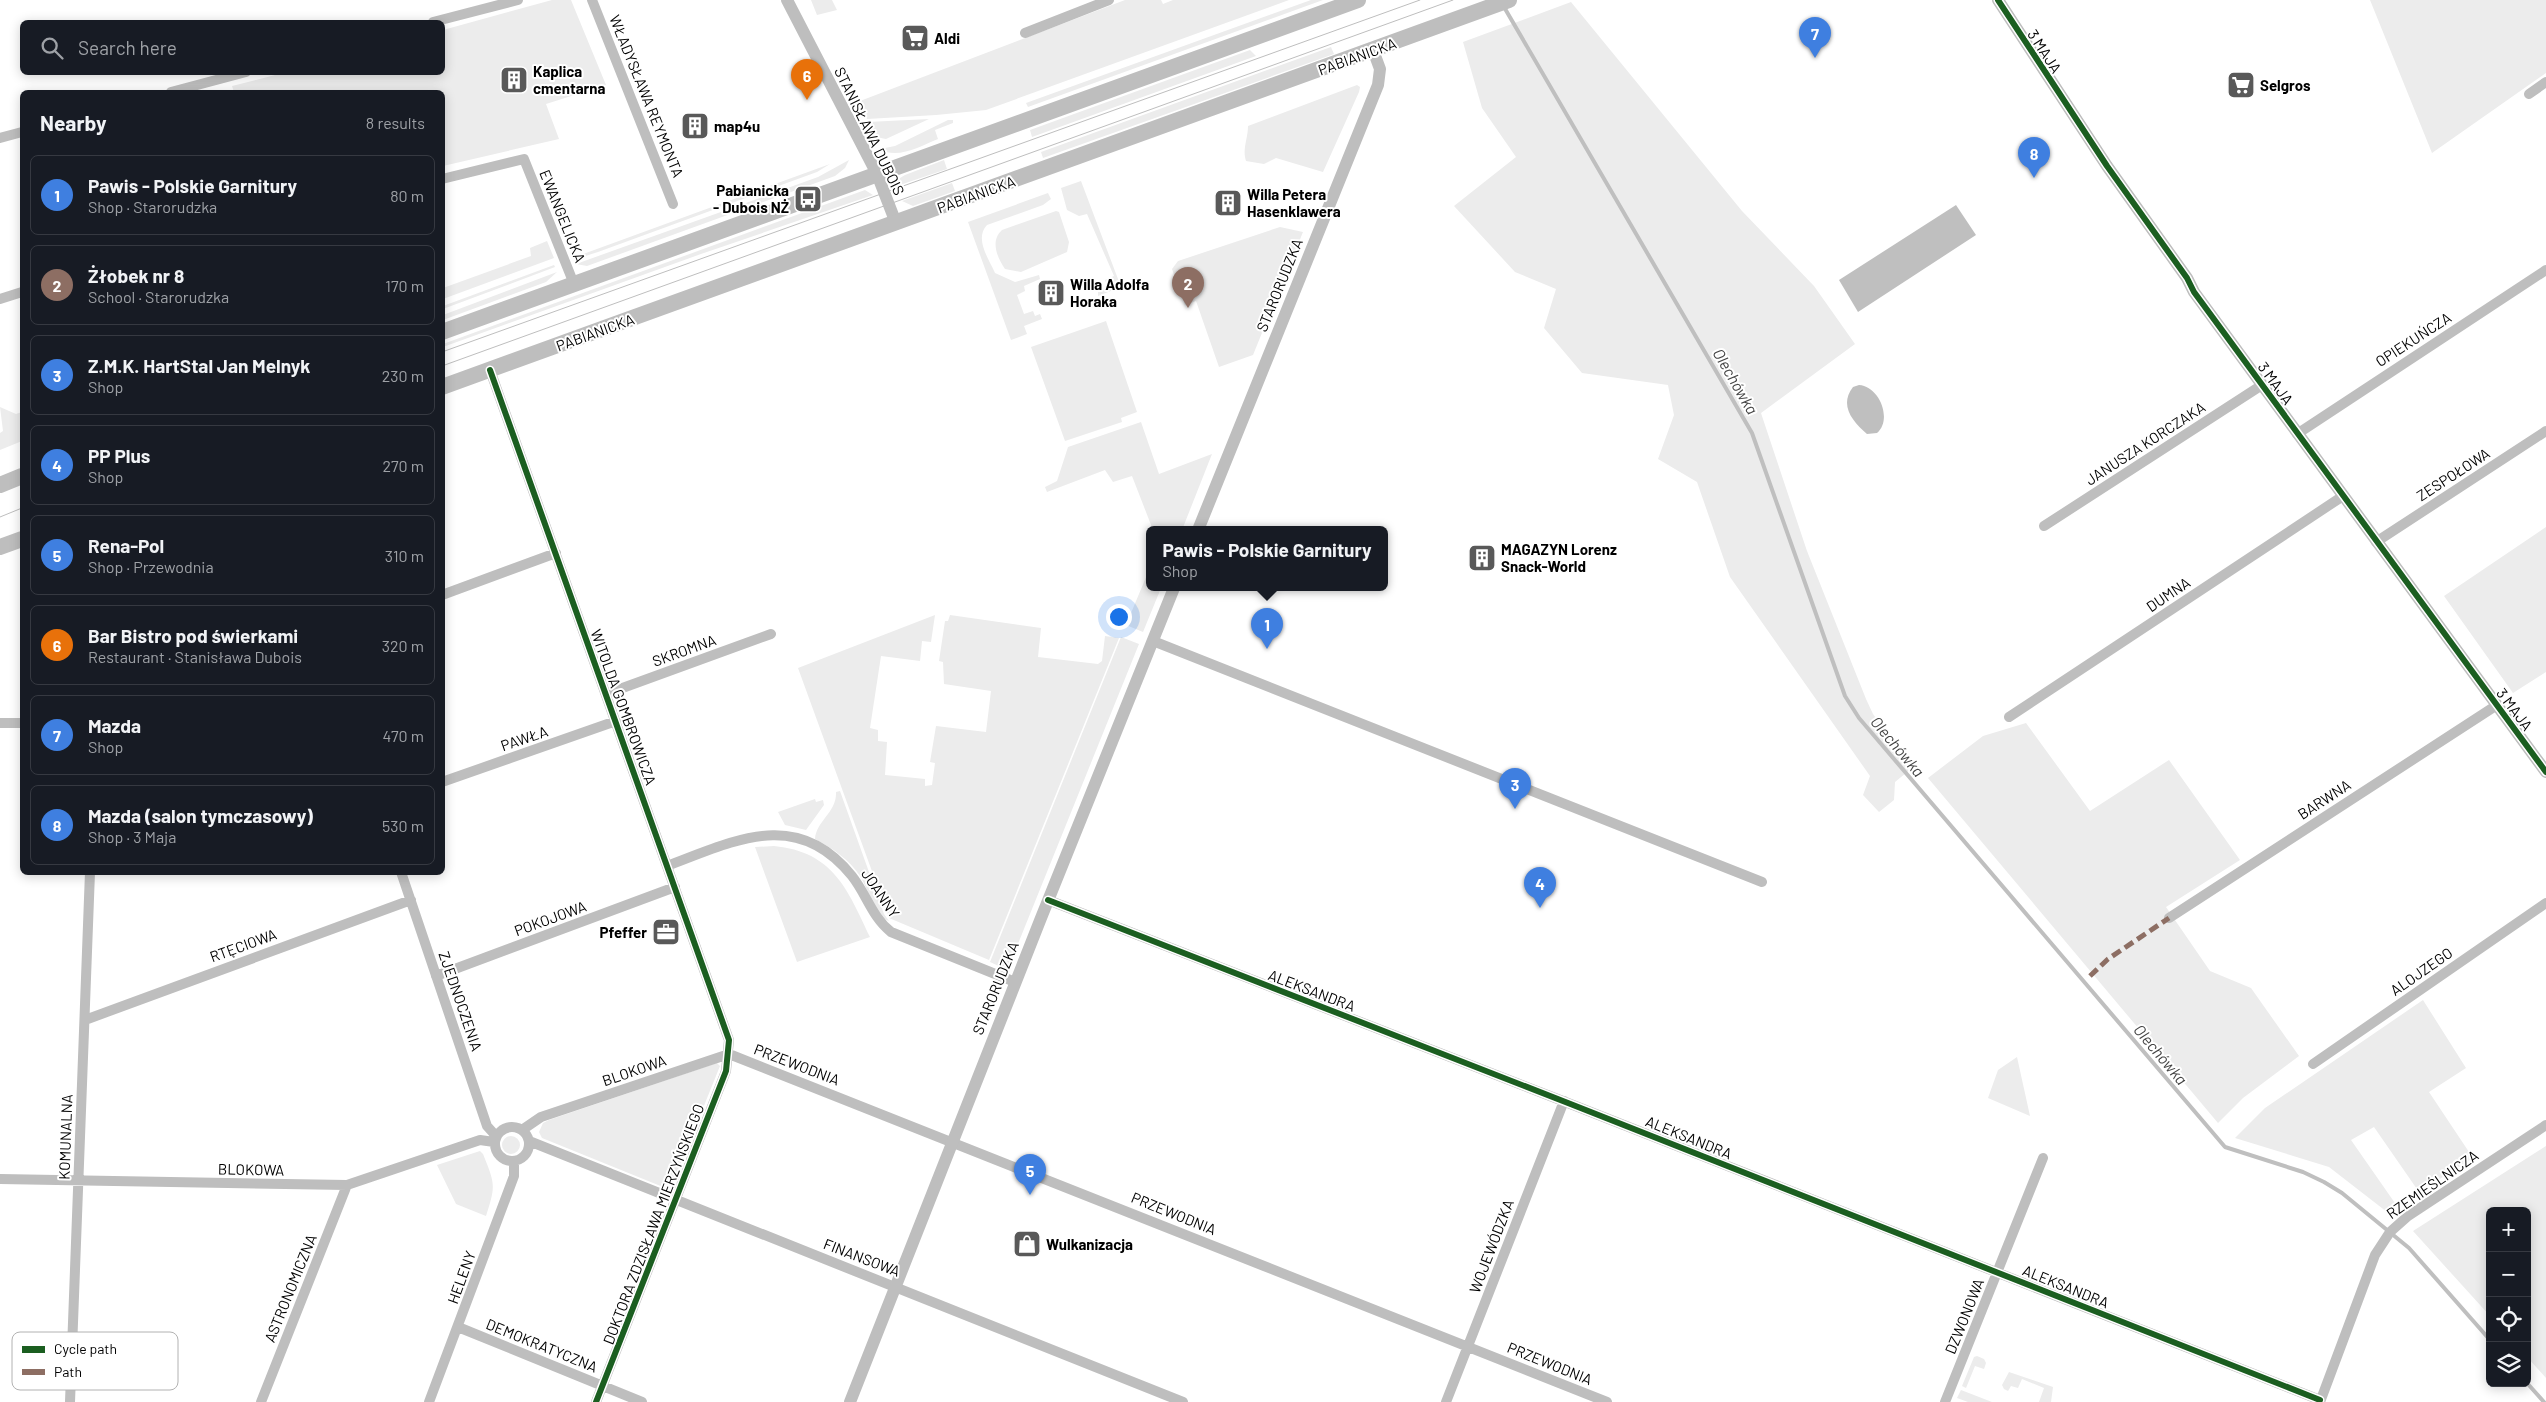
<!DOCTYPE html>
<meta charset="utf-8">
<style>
:root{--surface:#171b24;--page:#20242c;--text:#f1f3f6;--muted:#9ea1a6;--line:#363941;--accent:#0b8043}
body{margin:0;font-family:Barlow,sans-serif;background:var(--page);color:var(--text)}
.controls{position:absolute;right:15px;bottom:15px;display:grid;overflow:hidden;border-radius:8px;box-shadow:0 2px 12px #0003}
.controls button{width:45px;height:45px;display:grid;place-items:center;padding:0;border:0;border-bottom:1px solid var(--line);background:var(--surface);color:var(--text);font:25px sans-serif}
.you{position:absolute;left:1118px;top:616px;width:18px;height:18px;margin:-12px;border:4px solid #fff;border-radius:50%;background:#1a73e8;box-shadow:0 0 0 8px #1a73e833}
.badge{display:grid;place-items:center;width:32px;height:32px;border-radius:50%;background:var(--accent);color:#fff;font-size:16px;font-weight:700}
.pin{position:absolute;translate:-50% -41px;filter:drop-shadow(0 1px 2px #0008)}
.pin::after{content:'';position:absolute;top:26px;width:18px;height:15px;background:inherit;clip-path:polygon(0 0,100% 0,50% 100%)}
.popup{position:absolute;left:1146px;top:526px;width:242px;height:65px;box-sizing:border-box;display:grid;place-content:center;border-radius:8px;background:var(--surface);filter:drop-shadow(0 1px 4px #0005);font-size:16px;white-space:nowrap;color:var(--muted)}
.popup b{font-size:19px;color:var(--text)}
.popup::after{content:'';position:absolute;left:50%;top:100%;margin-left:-10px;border:10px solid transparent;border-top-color:var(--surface)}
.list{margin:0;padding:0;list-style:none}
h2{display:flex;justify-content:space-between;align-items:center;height:65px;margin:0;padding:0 20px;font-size:21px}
h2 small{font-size:16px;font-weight:400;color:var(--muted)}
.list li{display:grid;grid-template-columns:32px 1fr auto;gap:15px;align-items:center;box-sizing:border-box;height:80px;margin:0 10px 10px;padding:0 10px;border:1px solid var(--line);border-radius:8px}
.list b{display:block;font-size:19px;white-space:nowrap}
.list p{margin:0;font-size:16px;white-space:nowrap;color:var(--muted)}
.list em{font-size:16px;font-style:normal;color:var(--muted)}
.icon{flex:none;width:28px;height:28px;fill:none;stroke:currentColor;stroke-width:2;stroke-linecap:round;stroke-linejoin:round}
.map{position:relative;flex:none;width:2546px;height:1402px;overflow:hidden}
.search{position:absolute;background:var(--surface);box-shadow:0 2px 12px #0003;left:20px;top:20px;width:425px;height:55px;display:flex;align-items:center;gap:12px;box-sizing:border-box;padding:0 18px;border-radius:8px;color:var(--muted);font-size:19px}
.panel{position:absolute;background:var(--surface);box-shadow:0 2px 12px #0003;left:20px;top:90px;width:425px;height:785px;border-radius:8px}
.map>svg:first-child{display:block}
.green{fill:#ececec}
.water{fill:#bfbfbf}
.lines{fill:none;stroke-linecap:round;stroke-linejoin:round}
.stream{stroke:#bfbfbf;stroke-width:4}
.minor{stroke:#bebebe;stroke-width:10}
.tertiary{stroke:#bebebe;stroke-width:12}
.primary{stroke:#bebebe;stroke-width:16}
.tram{stroke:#bebebe;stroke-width:1}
.quiet{stroke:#8d6e63;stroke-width:5;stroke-dasharray:10 5;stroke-linecap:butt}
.cycleway-casing{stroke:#fff;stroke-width:9}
.cycleway{stroke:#1b5e20;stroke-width:6}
.labels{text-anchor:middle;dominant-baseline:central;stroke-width:4;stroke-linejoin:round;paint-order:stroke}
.poi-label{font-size:15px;font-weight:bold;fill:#000;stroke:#fff;text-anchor:start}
.street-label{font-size:15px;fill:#000;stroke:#fff}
.water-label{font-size:16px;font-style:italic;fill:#444;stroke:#fff}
.key{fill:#fff;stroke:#b2b2b2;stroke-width:1}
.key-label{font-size:14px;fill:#000}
</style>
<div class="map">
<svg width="2546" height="1402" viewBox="0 0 2546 1402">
<rect width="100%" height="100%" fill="#fff"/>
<!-- green -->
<path class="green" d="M 552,0 L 571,0 L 606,85 L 546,104 L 559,139 L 443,166 L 442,92 L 234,92 L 232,86 L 283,73 L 442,72 L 443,30 Z
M 811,0 L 832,0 L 837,10 L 817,15 Z
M 1125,0 L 1161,0 L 1163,4 L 1173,0 L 1289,0 L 986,110 L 936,115 L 867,119 L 860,101 Z
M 1311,0 L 1323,0 L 1028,107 L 1026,103 Z
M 2370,0 L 2546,0 L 2546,73 L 2432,153 Z
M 1571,2 L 1742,211 L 1814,286 L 1855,344 L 1761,413 L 1807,551 L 1866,699 L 1873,714 L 1912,768 L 1895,782 L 1894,800 L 1879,812 L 1863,795 L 1870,776 L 1730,577 L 1697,482 L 1658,459 L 1674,415 L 1668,385 L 1582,373 L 1544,328 L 1556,289 L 1515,272 L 1454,206 L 1516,157 L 1482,108 L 1463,42 Z
M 1331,47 L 1334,54 L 1043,158 L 1041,152 Z
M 1250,50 L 1256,56 L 1032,137 L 1030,130 Z
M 1357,85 L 1360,87 L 1359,92 L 1323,172 L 1276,158 L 1264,164 L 1246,161 C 1242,149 1248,139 1248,126 Z
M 929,119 L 886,139 L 876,137 L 868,122 Z
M 948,120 L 953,120 L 953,123 L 935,130 L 938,139 C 921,146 897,160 880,149 L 895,146 Z
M 849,160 L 845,168 L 835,176 L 587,266 L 576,264 L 818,177 Z
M 944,160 L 947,169 L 897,186 L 900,178 L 905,175 Z
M 830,164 L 817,172 L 598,252 L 576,259 L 575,257 Z
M 1081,181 L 1121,287 L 1098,296 L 1098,292 L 1108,288 L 1105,280 L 1114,276 L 1087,214 L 1079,216 L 1067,210 L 1061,188 Z
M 952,183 L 955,191 L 913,206 L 902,201 Z
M 865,190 L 873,195 L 701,254 L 443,347 L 443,344 Z
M 1048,193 L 1051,199 L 1043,205 L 987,225 C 974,239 989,259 995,273 L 1015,282 L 1039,275 L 1040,279 L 1024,286 L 1025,291 L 1017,295 L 1024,314 L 1033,311 L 1035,316 L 1040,314 L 1042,319 L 1024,326 L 1027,334 L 1011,340 L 968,222 Z
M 1056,211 L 1059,212 L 1069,242 L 1067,252 L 1021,272 L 1005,269 C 997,257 990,241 1002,230 Z
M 1280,227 L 1303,232 L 1253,355 L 1219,367 L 1196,301 L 1185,305 L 1172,269 L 1178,261 Z
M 547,241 L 554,258 L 443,299 L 443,288 L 531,256 L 530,248 Z
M 554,265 L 555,267 L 443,309 L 443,306 Z
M 557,272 L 546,282 L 443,320 L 443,315 Z
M 1106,321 L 1137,412 L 1121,418 L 1122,422 L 1065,441 L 1031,347 Z
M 0,407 L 16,414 L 22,412 L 22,441 L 0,450 L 0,433 L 3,431 Z
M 1141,422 L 1159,474 L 1212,454 L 1182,530 L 1153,530 L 1132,476 L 1113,482 L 1105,470 L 1047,492 L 1045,487 L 1057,481 L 1068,447 Z
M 2546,527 L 2546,672 L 2513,693 L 2444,596 Z
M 1149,570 L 1150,588 L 1161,588 L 1143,632 L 1126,625 Z
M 935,615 L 931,642 L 922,641 L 920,661 L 881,656 L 870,728 L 878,730 L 878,741 L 887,742 L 885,775 L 925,779 L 925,786 L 932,785 L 935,763 L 930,762 L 936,726 L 986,732 L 991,691 L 944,684 L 943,662 L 939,661 L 945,621 L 948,621 L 950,615 L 1041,628 L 1038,657 L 1098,664 L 1102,661 L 1105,636 L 1119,638 L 989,960 L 889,918 L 798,668 Z
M 1121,637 L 1139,644 L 1009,966 L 1003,968 L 990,962 Z
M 2026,723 L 2090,811 L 2169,760 L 2240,860 L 2166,907 L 2210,971 L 2251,988 L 2299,1056 L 2243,1098 L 2218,1123 L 1928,778 L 1983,736 Z
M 840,791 L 884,914 L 889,921 C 877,918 867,887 860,876 C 849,859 833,849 815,839 C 816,821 837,812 836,792 Z
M 815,799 L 816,802 L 823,800 L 824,805 L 806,830 L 785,825 L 778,812 Z
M 774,846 C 833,852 847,888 870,937 L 797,962 L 755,847 Z
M 2423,1000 L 2466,1068 L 2429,1092 L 2473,1158 L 2419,1192 L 2374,1127 L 2351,1140 L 2397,1206 L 2387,1212 L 2329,1167 L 2235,1138 L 2265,1108 Z
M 2017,1057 L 2030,1116 L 1988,1098 L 1998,1070 Z
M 717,1063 L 720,1066 L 674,1180 L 668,1189 L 542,1138 L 539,1132 L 543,1123 L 549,1120 Z
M502 1145a9 9 0 1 1 18 0a9 9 0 1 1-18 0Z
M 2546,1146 L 2546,1378 L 2527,1357 L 2527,1211 L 2490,1211 L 2490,1316 L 2413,1231 Z
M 480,1151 L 483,1154 C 495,1184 496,1185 486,1216 L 456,1204 L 437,1165 Z
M 1977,1356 L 1984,1359 L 1986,1363 L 1984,1369 L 1975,1366 L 1966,1388 L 1962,1386 L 1974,1357 Z
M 2009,1372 L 2053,1387 L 2051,1402 L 2039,1402 L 2044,1388 L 2022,1379 L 2018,1388 L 2011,1386 L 2008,1391 L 2004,1389 L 2002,1385 Z
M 1961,1390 L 1992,1402 L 1968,1402 L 1957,1398 Z"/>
<!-- water -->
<path class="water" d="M 1956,205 L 1976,235 L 1858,312 L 1839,280 Z
M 1859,385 C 1879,386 1893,419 1877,433 L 1867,434 C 1852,421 1839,405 1853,387 Z"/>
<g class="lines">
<!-- stream -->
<path class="stream" d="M 1504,7 L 1752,433 L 1845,696 L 1859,718 L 2225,1147 L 2303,1172 L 2324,1182 L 2342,1193 L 2409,1248 L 2490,1340
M 2527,1383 L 2544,1402"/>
<!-- minor -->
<path class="minor" d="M 592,0 L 673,204
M 433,22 L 518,0
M 1025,33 L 1109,0
M 171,92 L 246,72
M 2529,94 L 2546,82
M 0,138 L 22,132
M 442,179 L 524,159 L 574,284
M 0,299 L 22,292
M 490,370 L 729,1040 L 726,1071 L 596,1402
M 2297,434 L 2546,270
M 2044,526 L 2262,385
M 2376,542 L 2546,431
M 442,595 L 556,553
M 1153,641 L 1762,882
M 606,694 L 771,634
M 2009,717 L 2343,496
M 0,723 L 22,723
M 442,782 L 616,721
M 667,866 C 734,841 797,807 852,876 C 867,895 872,917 891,932 L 1015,982
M 401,872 L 487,1126 L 496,1136
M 1048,900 L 1568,1103 L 2320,1400
M 2169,918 L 2497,705
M 436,976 L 675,887
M 85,1020 L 411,900
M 729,1054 L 1607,1402
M 2313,1064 L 2546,903
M495 1144a17 17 0 1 1 34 0a17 17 0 1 1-34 0Z
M 522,1130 L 541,1117 L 729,1054
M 529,1141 L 1183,1402
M 0,1179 L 347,1185 L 480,1140 L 494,1142
M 458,1327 L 642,1402
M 70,1402 L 90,872
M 261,1402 L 347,1185
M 429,1402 L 514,1176 L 514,1161
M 1446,1402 L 1564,1101
M 1945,1402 L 2043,1158
M 2320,1402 L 2375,1255 L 2390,1232 L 2408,1216 L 2546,1125"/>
<!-- tertiary -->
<path class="tertiary" d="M 787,0 L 877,174 L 896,223
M 1998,0 L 2107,166 L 2187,278 L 2194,292 L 2546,772
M 1198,530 L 1378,85 L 1380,69 L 1373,50
M 850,1402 L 1041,918 L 1174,588"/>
<!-- primary -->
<path class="primary" d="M 442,332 L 1358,0
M 442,387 L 1509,0
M 0,485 L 22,476
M 0,547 L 22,539"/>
<!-- tram -->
<path class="tram" d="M 442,352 L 1420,0
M 442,366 L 1453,0
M 0,517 L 22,508"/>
<!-- quiet -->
<path class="quiet" d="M 2090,976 L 2108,959 L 2169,918"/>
<defs>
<path id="cycleway" d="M 1998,0 L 2107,166 L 2187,278 L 2194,292 L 2546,772
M 490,370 L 729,1040 L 726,1071 L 596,1402
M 1048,900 L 1568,1103 L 2320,1400"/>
</defs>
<!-- cycleway casing -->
<use href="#cycleway" class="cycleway-casing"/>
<!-- cycleway -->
<use href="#cycleway" class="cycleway"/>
</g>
<!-- icons -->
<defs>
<symbol id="supermarket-square" viewBox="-11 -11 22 22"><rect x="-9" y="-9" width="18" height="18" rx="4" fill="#595959" stroke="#fff"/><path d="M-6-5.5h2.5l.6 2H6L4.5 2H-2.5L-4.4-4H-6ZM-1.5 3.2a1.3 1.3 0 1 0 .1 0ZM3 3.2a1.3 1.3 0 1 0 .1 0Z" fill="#fff"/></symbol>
<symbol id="building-square" viewBox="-11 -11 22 22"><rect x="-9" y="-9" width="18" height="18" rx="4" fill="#595959" stroke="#fff"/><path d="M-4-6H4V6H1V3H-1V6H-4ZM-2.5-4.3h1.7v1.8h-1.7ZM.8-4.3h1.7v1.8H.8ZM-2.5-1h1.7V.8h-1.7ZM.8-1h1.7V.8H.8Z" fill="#fff"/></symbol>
<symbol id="bus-square" viewBox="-11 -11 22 22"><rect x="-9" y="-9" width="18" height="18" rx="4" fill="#595959" stroke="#fff"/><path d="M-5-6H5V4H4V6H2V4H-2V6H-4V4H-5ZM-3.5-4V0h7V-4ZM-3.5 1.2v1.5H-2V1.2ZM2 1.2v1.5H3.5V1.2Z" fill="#fff"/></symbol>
<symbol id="office-square" viewBox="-11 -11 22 22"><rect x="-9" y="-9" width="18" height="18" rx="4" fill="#595959" stroke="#fff"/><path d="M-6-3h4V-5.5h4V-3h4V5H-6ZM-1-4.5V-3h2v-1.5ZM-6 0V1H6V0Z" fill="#fff"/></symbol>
<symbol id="shop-square" viewBox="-11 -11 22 22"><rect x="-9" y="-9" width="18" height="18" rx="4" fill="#595959" stroke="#fff"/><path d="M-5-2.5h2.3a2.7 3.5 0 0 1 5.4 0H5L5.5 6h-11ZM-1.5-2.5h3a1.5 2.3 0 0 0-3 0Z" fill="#fff"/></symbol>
</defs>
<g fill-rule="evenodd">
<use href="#supermarket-square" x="899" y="22" width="32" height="32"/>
<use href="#building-square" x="498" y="64" width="32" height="32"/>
<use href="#supermarket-square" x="2225" y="69" width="32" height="32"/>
<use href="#building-square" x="679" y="110" width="32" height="32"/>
<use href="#bus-square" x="792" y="183" width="32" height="32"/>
<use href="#building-square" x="1212" y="187" width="32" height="32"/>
<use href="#building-square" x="1035" y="277" width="32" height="32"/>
<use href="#building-square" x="1466" y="542" width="32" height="32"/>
<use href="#office-square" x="650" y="916" width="32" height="32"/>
<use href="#shop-square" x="1011" y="1228" width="32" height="32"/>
</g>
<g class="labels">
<!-- poi labels -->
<g class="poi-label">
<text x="934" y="38">Aldi</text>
<text x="533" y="71">Kaplica<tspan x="533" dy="17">cmentarna</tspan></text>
<text x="2260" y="85">Selgros</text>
<text x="714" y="126">map4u</text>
<text x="789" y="190" text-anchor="end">Pabianicka<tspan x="789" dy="17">- Dubois NŻ</tspan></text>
<text x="1247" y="194">Willa Petera<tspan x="1247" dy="17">Hasenklawera</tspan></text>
<text x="1070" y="284">Willa Adolfa<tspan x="1070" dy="17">Horaka</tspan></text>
<text x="1501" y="549">MAGAZYN Lorenz<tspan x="1501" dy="17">Snack-World</tspan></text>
<text x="647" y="932" text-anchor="end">Pfeffer</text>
<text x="1046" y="1244">Wulkanizacja</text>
</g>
<!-- street labels -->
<g class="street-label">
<text transform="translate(2045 51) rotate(57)">3 MAJA</text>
<text transform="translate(1357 56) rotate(-20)">PABIANICKA</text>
<text transform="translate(647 96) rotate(68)">WŁADYSŁAWA REYMONTA</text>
<text transform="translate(870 131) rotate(64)">STANISŁAWA DUBOIS</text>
<text transform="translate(976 194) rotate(-20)">PABIANICKA</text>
<text transform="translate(563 216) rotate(68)">EWANGELICKA</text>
<text transform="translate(1279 285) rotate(-68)">STARORUDZKA</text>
<text transform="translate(595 332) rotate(-20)">PABIANICKA</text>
<text transform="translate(2413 339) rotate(-33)">OPIEKUŃCZA</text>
<text transform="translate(2276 383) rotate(54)">3 MAJA</text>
<text transform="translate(2145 443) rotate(-33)">JANUSZA KORCZAKA</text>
<text transform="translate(2453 474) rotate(-33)">ZESPOŁOWA</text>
<text transform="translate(2168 594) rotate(-34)">DUMNA</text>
<text transform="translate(684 650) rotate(-20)">SKROMNA</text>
<text transform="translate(624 707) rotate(70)">WITOLDA GOMBROWICZA</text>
<text transform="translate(2515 709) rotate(53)">3 MAJA</text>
<text transform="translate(524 738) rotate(-19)">PAWŁA</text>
<text transform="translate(2324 799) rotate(-33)">BARWNA</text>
<text transform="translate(881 893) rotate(56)">JOANNY</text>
<text transform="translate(550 918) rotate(-20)">POKOJOWA</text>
<text transform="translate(243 945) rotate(-20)">RTĘCIOWA</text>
<text transform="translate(2421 971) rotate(-35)">ALOJZEGO</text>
<text transform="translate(995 988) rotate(-68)">STARORUDZKA</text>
<text transform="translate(1312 990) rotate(21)">ALEKSANDRA</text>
<text transform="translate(461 1001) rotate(71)">ZJEDNOCZENIA</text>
<text transform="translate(797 1064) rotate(21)">PRZEWODNIA</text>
<text transform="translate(634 1070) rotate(-19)">BLOKOWA</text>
<text transform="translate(65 1137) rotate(-88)">KOMUNALNA</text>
<text transform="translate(1689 1137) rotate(22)">ALEKSANDRA</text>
<text transform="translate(251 1169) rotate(1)">BLOKOWA</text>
<text transform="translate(2432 1184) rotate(-35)">RZEMIEŚLNICZA</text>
<text transform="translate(1174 1213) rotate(22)">PRZEWODNIA</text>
<text transform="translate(653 1224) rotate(-69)">DOKTORA ZDZISŁAWA MIERZYŃSKIEGO</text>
<text transform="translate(1491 1246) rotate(-69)">WOJEWÓDZKA</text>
<text transform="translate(862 1257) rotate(21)">FINANSOWA</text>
<text transform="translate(461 1277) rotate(-70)">HELENY</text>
<text transform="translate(2066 1286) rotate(22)">ALEKSANDRA</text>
<text transform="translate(290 1288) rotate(-68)">ASTRONOMICZNA</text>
<text transform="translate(1964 1316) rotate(-68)">DZWONOWA</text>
<text transform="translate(542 1345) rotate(22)">DEMOKRATYCZNA</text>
<text transform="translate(1550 1363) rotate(22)">PRZEWODNIA</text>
</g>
<!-- water labels -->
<g class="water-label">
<text transform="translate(1736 381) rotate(60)">Olechówka</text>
<text transform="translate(1898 746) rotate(50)">Olechówka</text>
<text transform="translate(2161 1054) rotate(50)">Olechówka</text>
</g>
</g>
<!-- legend -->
<rect x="12" y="1332" width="166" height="58" rx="8" class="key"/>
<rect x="22" y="1346" width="23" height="7" fill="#1b5e20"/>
<rect x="22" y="1369" width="23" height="6" fill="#8d6e63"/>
<g class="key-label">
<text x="54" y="1354">Cycle path</text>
<text x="54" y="1377">Path</text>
</g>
</svg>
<div class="controls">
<button>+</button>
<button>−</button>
<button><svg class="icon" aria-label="locate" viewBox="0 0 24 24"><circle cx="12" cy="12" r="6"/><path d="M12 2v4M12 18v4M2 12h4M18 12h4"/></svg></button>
<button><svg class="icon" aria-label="layers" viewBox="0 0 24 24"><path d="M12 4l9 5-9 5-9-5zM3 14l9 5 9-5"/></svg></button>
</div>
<div class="you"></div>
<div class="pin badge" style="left:1267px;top:649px;background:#3f7fe0">1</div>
<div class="popup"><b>Pawis - Polskie Garnitury</b>Shop</div>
<div class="pin badge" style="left:1188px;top:308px;background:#8d6e63">2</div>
<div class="pin badge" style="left:1515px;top:809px;background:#3f7fe0">3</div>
<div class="pin badge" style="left:1540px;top:908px;background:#3f7fe0">4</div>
<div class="pin badge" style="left:1030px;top:1195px;background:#3f7fe0">5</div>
<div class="pin badge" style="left:807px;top:100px;background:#e8710a">6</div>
<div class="pin badge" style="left:1815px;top:58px;background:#3f7fe0">7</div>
<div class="pin badge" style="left:2034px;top:178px;background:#3f7fe0">8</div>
<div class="search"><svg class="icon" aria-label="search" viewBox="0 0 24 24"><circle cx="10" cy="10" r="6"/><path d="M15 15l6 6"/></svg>Search here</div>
<section class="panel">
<h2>Nearby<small>8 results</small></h2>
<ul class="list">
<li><span class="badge" style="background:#3f7fe0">1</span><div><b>Pawis - Polskie Garnitury</b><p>Shop · Starorudzka</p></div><em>80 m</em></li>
<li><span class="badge" style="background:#8d6e63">2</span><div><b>Żłobek nr 8</b><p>School · Starorudzka</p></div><em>170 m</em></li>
<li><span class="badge" style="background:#3f7fe0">3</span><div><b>Z.M.K. HartStal Jan Melnyk</b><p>Shop</p></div><em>230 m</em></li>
<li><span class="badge" style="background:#3f7fe0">4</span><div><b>PP Plus</b><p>Shop</p></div><em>270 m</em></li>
<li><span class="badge" style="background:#3f7fe0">5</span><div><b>Rena-Pol</b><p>Shop · Przewodnia</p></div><em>310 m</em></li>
<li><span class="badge" style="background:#e8710a">6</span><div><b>Bar Bistro pod świerkami</b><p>Restaurant · Stanisława Dubois</p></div><em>320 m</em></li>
<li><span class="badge" style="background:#3f7fe0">7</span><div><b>Mazda</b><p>Shop</p></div><em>470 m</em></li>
<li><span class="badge" style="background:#3f7fe0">8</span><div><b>Mazda (salon tymczasowy)</b><p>Shop · 3 Maja</p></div><em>530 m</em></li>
</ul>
</section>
</div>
